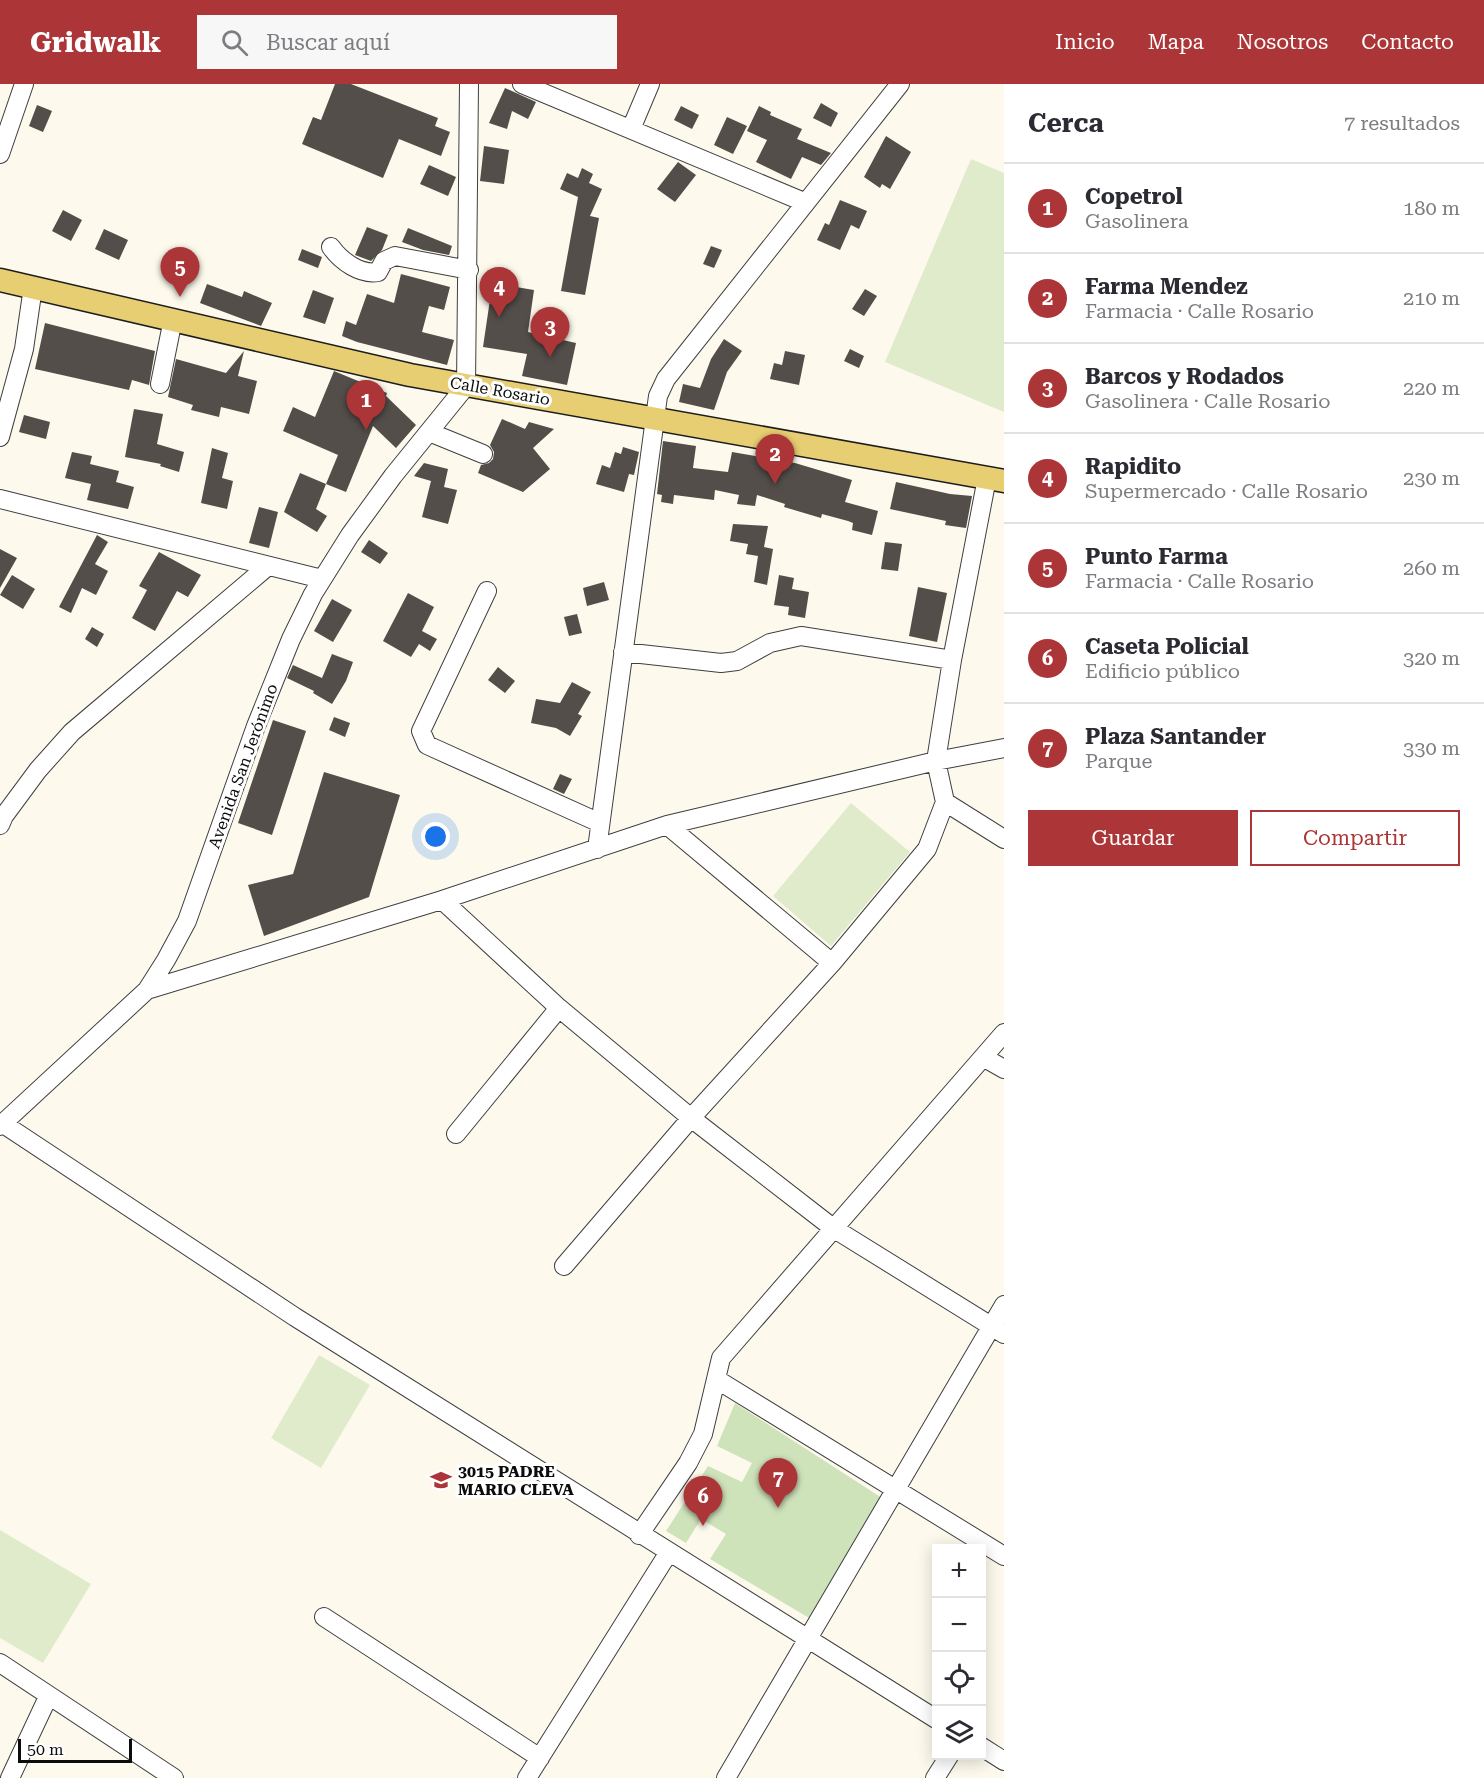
<!DOCTYPE html>
<html lang="es">
<meta charset="utf-8">
<style>
:root{--surface:#fff;--page:#f7f7f7;--text:#2b2b33;--muted:#7c7c81;--line:#e1e1e2;--accent:#ab3537}
body{margin:0;font-family:"Roboto Serif",serif;background:var(--page);color:var(--text)}
.controls{position:absolute;right:18px;bottom:18px;display:grid;overflow:hidden;border-radius:0px;box-shadow:0 3px 15px #0003}
.controls button{width:54px;height:54px;display:grid;place-items:center;padding:0;border:0;border-bottom:2px solid var(--line);background:var(--surface);color:var(--text);font:30px sans-serif}
.scale{position:absolute;left:18px;bottom:15px;width:114px;box-sizing:border-box;padding-left:6px;border:3px solid #0c0c0c;border-top:0;font-size:16px;line-height:21px;white-space:nowrap;color:#0c0c0c;-webkit-text-stroke:4px #fff;paint-order:stroke}
.you{position:absolute;left:436px;top:753px;width:21px;height:21px;margin:-15px;border:4px solid #fff;border-radius:50%;background:#1a73e8;box-shadow:0 0 0 9px #1a73e833}
.badge{display:grid;place-items:center;width:39px;height:39px;border-radius:50%;background:var(--accent);color:#fff;font-size:20px;font-weight:700}
.pin{position:absolute;translate:-50% -50px;filter:drop-shadow(0 2px 3px #0008)}
.pin::after{content:'';position:absolute;top:32px;width:21px;height:18px;background:inherit;clip-path:polygon(0 0,100% 0,50% 100%)}
.list{margin:0;padding:0;list-style:none}
h2{display:flex;justify-content:space-between;align-items:center;height:78px;margin:0;padding:0 24px;font-size:26px}
h2 small{font-size:20px;font-weight:400;color:var(--muted)}
.list li{display:grid;grid-template-columns:39px 1fr auto;gap:18px;align-items:center;box-sizing:border-box;height:90px;padding:0 24px;border-top:2px solid var(--line)}
.list b{display:block;font-size:22px;white-space:nowrap}
.list p{margin:0;font-size:20px;white-space:nowrap;color:var(--muted)}
.list em{font-size:20px;font-style:normal;color:var(--muted)}
.actions{display:flex;gap:12px;padding:18px 24px}
.actions a{flex:1;padding:14px 0;border:2px solid var(--accent);border-radius:0px;text-align:center;font-size:21px;color:var(--accent)}
.actions .main{background:var(--accent);color:#fff}
.icon{flex:none;width:33px;height:33px;fill:none;stroke:currentColor;stroke-width:2;stroke-linecap:round;stroke-linejoin:round}
.map{position:relative;flex:none;width:1004px;height:1694px;overflow:hidden}
header{display:flex;align-items:center;gap:36px;box-sizing:border-box;height:84px;padding:0 30px;background:var(--accent);color:#fff}
header strong{font-size:28px}
nav{display:flex;gap:33px;margin-inline-start:auto;font-size:21px}
.search{width:420px;height:54px;background:var(--page);display:flex;align-items:center;gap:15px;box-sizing:border-box;padding:0 21px;border-radius:0px;color:var(--muted);font-size:22px}
main{display:flex}
aside{flex:1;background:var(--surface)}
.map>svg:first-child{display:block}
.green{fill:#cfe3bb}
.pitch{fill:#e0ebcb}
.building{fill:#534e4a}
.lines{fill:none;stroke-linecap:round;stroke-linejoin:round}
.minor-casing{stroke:#3f3f3f;stroke-width:20}
.major-casing{stroke:#1d1d1d;stroke-width:25}
.minor{stroke:#fff;stroke-width:18}
.major{stroke:#e8ce72;stroke-width:22}
.labels{text-anchor:middle;dominant-baseline:central;stroke-width:6;stroke-linejoin:round;paint-order:stroke}
.street-label{font-size:16px;fill:#0c0c0c;stroke:#fff}
.poi-label{font-size:16px;font-weight:bold;fill:#0c0c0c;stroke:#fff;text-anchor:start}
</style>
<header>
<strong>Gridwalk</strong>
<div class="search"><svg class="icon" aria-label="search" viewBox="0 0 24 24"><circle cx="10" cy="10" r="6"/><path d="M15 15l6 6"/></svg>Buscar aquí</div>
<nav><a>Inicio</a><a>Mapa</a><a>Nosotros</a><a>Contacto</a></nav>
</header>
<main>
<div class="map">
<svg width="1004" height="1694" viewBox="0 0 1004 1694">
<rect width="100%" height="100%" fill="#fdfaed"/>
<!-- green -->
<path class="green" d="M 735,1319 L 882,1414 L 809,1534 L 710,1475 L 726,1450 L 701,1435 L 686,1459 L 666,1447 L 708,1382 L 742,1398 L 752,1379 L 717,1362 Z"/>
<!-- pitch -->
<path class="pitch" d="M 971,75 L 1004,89 L 1004,328 L 885,278 Z
M 851,719 L 910,768 L 831,862 L 773,812 Z
M 319,1271 L 370,1301 L 321,1384 L 271,1354 Z
M 0,1446 L 91,1500 L 43,1579 L 0,1554 Z"/>
<!-- building -->
<path class="building" d="M 335,0 L 351,0 L 438,34 L 435,42 L 450,48 L 441,72 L 399,55 L 383,94 L 302,60 L 313,33 L 321,36 Z
M 505,4 L 536,18 L 528,35 L 512,27 L 507,45 L 489,39 Z
M 821,19 L 838,29 L 831,43 L 813,34 Z
M 37,21 L 52,27 L 43,48 L 29,42 Z
M 681,22 L 699,31 L 692,45 L 674,36 Z
M 759,22 L 771,28 L 770,31 L 802,45 L 797,55 L 831,69 L 821,81 L 802,73 L 791,95 L 756,78 L 767,56 L 747,47 Z
M 727,33 L 747,42 L 733,70 L 714,61 Z
M 886,52 L 911,68 L 890,105 L 882,100 L 880,104 L 864,93 Z
M 484,62 L 509,66 L 504,100 L 480,97 Z
M 678,78 L 696,91 L 675,118 L 657,105 Z
M 429,81 L 456,93 L 448,112 L 420,100 Z
M 582,84 L 593,90 L 589,99 L 602,105 L 590,132 L 599,134 L 585,211 L 561,207 L 578,113 L 560,105 L 567,89 L 578,94 Z
M 840,116 L 867,127 L 859,145 L 851,141 L 840,166 L 817,156 L 825,139 L 829,141 Z
M 63,126 L 82,136 L 71,157 L 52,147 Z
M 367,143 L 388,151 L 382,166 L 371,177 L 355,171 Z
M 408,144 L 452,162 L 449,171 L 423,166 L 402,158 Z
M 104,145 L 128,156 L 119,176 L 95,165 Z
M 711,162 L 722,166 L 714,184 L 703,180 Z
M 302,165 L 322,173 L 318,184 L 298,176 Z
M 401,190 L 450,203 L 444,226 L 429,222 L 422,248 L 454,256 L 447,281 L 357,258 L 342,252 L 346,237 L 356,241 L 367,210 L 394,219 Z
M 493,195 L 517,199 L 516,203 L 534,206 L 528,248 L 576,259 L 567,301 L 522,292 L 527,270 L 483,263 Z
M 207,200 L 242,213 L 244,207 L 272,219 L 261,242 L 200,219 Z
M 865,205 L 877,212 L 864,232 L 852,225 Z
M 313,206 L 334,214 L 325,240 L 303,233 Z
M 45,239 L 155,267 L 149,301 L 132,296 L 129,306 L 35,285 Z
M 724,255 L 742,267 L 727,288 L 714,326 L 679,318 L 683,300 L 700,304 L 711,275 Z
M 850,265 L 864,272 L 859,284 L 844,277 Z
M 244,267 L 238,292 L 257,297 L 249,330 L 221,323 L 219,333 L 191,326 L 193,321 L 168,313 L 176,275 L 226,289 Z
M 785,267 L 805,271 L 799,301 L 770,295 L 774,279 L 782,281 Z
M 334,287 L 387,309 L 386,312 L 416,341 L 396,364 L 373,342 L 346,408 L 326,400 L 338,371 L 283,347 L 293,323 L 315,333 Z
M 134,325 L 163,330 L 157,360 L 184,368 L 179,388 L 160,382 L 161,380 L 125,373 Z
M 24,331 L 50,338 L 46,355 L 19,348 Z
M 502,335 L 525,345 L 529,338 L 554,345 L 533,364 L 550,385 L 523,408 L 478,389 L 481,381 L 489,379 L 493,375 L 494,368 L 490,361 Z
M 663,357 L 696,362 L 693,384 L 728,388 L 732,368 L 795,379 L 852,396 L 845,418 L 878,427 L 872,451 L 852,446 L 853,439 L 848,437 L 822,430 L 821,434 L 784,423 L 785,420 L 757,411 L 755,422 L 737,420 L 739,411 L 715,406 L 714,416 L 674,411 L 673,420 L 661,418 L 662,411 L 657,410 Z
M 623,363 L 639,368 L 634,391 L 629,390 L 624,408 L 596,400 L 602,381 L 610,384 L 615,368 L 621,370 Z
M 212,364 L 228,369 L 222,394 L 233,397 L 227,425 L 201,419 Z
M 72,368 L 92,372 L 90,380 L 119,387 L 116,398 L 134,403 L 128,425 L 87,416 L 91,400 L 65,394 Z
M 424,379 L 448,385 L 444,403 L 457,406 L 448,440 L 422,433 L 431,397 L 414,392 Z
M 300,389 L 326,400 L 316,425 L 327,432 L 317,448 L 284,428 Z
M 896,398 L 950,410 L 972,412 L 966,444 L 945,441 L 946,437 L 890,425 Z
M 259,423 L 278,428 L 269,464 L 249,459 Z
M 733,440 L 768,442 L 764,463 L 773,465 L 767,501 L 754,498 L 758,472 L 746,470 L 748,460 L 730,457 Z
M 97,451 L 108,458 L 95,480 L 108,487 L 96,511 L 82,504 L 71,529 L 59,523 Z
M 369,456 L 388,469 L 380,480 L 361,468 Z
M 885,458 L 902,460 L 898,487 L 881,485 Z
M 0,465 L 17,474 L 0,504 Z
M 159,468 L 201,491 L 188,513 L 177,507 L 155,547 L 132,534 L 147,506 L 139,502 Z
M 12,491 L 35,505 L 23,525 L 0,511 Z
M 779,491 L 794,494 L 792,505 L 809,508 L 805,534 L 788,531 L 789,523 L 774,521 Z
M 604,498 L 609,516 L 587,522 L 583,504 Z
M 918,503 L 947,509 L 937,558 L 909,552 Z
M 408,509 L 434,523 L 422,547 L 437,555 L 430,567 L 419,560 L 411,573 L 383,557 Z
M 332,515 L 352,526 L 333,558 L 314,547 Z
M 577,530 L 582,549 L 569,552 L 564,533 Z
M 92,543 L 104,550 L 97,563 L 85,555 Z
M 332,570 L 353,578 L 346,597 L 332,620 L 313,609 L 314,607 L 287,594 L 293,581 L 322,594 Z
M 498,583 L 515,597 L 505,609 L 488,596 Z
M 572,598 L 591,608 L 578,630 L 582,632 L 570,652 L 556,644 L 531,639 L 536,615 L 560,619 Z
M 334,633 L 350,639 L 345,653 L 329,646 Z
M 273,636 L 306,647 L 272,751 L 238,739 Z
M 324,688 L 400,711 L 369,813 L 264,852 L 248,801 L 293,790 Z
M 560,690 L 572,695 L 564,710 L 553,705 Z"/>
<g class="lines">
<defs>
<path id="minor" d="M 522,0 L 804,118
M 631,45 L 650,0
M 0,70 L 24,0
M 331,163 C 341,177 360,191 378,188 L 384,177 L 395,172 L 469,186
M 160,300 L 173,235
M 429,348 L 483,370
M 0,353 L 24,265 L 33,203
M 987,394 L 952,576 L 936,677 L 945,718 L 1004,755
M 0,415 L 322,495
M 487,507 L 421,647 L 427,661 L 600,739
M 623,568 L 721,579 L 737,577 L 770,559 L 801,552 L 952,576
M 0,741 L 4,732 L 38,686 L 72,648 L 268,482
M 667,741 L 832,879
M 597,765 L 658,312 L 666,295 L 900,0
M 442,816 L 559,924 L 691,1034 L 833,1144 L 1004,1250
M 147,906 L 442,816 L 667,741 L 936,677 L 1004,664
M 983,973 L 1004,985
M 2,1039 L 295,1233 L 936,1635
M 0,1042 L 147,906 L 166,876 L 187,837 L 256,642 L 291,555 L 313,510 L 350,451 L 393,392 L 466,302 L 469,0
M 456,1050 L 559,924
M 564,1182 L 691,1034 L 832,879 L 927,765 L 945,718
M 716,1295 L 1004,1472
M 639,1451 L 688,1379 L 703,1350 L 721,1274 L 1004,949
M 324,1533 L 540,1674
M 0,1579 L 174,1694
M 982,1663 L 1004,1677
M 10,1694 L 48,1613
M 527,1694 L 669,1468
M 726,1694 L 1004,1221
M 935,1694 L 949,1672"/>
<path id="major" d="M 0,196 L 410,291 L 1004,397"/>
</defs>
<!-- minor casing -->
<use href="#minor" class="minor-casing"/>
<!-- major casing -->
<use href="#major" class="major-casing"/>
<!-- minor -->
<use href="#minor" class="minor"/>
<!-- major -->
<use href="#major" class="major"/>
</g>
<!-- icons -->
<defs>
<symbol id="school-bare" viewBox="-9 -9 18 18"><path d="M0-5L7-2L0 1L-7-2ZM-4 1L0 2.5L4 1V4Q0 6-4 4Z" fill="#ab3537" stroke="#fff" stroke-width="2.5" paint-order="stroke"/></symbol>
</defs>
<g fill-rule="evenodd">
<use href="#school-bare" x="426" y="1381" width="30" height="30"/>
</g>
<g class="labels">
<!-- street labels -->
<g class="street-label">
<text transform="translate(500 307) rotate(10)">Calle Rosario</text>
<text transform="translate(243 682) rotate(-70)">Avenida San Jerónimo</text>
</g>
<!-- poi labels -->
<g class="poi-label">
<text x="458" y="1387">3015 PADRE<tspan x="458" dy="18">MARIO CLEVA</tspan></text>
</g>
</g>
</svg>
<div class="controls">
<button>+</button>
<button>−</button>
<button><svg class="icon" aria-label="locate" viewBox="0 0 24 24"><circle cx="12" cy="12" r="6"/><path d="M12 2v4M12 18v4M2 12h4M18 12h4"/></svg></button>
<button><svg class="icon" aria-label="layers" viewBox="0 0 24 24"><path d="M12 4l9 5-9 5-9-5zM3 14l9 5 9-5"/></svg></button>
</div>
<div class="scale">50 m</div>
<div class="you"></div>
<div class="pin badge" style="left:366px;top:346px">1</div>
<div class="pin badge" style="left:775px;top:400px">2</div>
<div class="pin badge" style="left:550px;top:273px">3</div>
<div class="pin badge" style="left:499px;top:233px">4</div>
<div class="pin badge" style="left:180px;top:213px">5</div>
<div class="pin badge" style="left:703px;top:1442px">6</div>
<div class="pin badge" style="left:778px;top:1424px">7</div>
</div>
<aside>
<h2>Cerca<small>7 resultados</small></h2>
<ul class="list">
<li><span class="badge">1</span><div><b>Copetrol</b><p>Gasolinera</p></div><em>180 m</em></li>
<li><span class="badge">2</span><div><b>Farma Mendez</b><p>Farmacia · Calle Rosario</p></div><em>210 m</em></li>
<li><span class="badge">3</span><div><b>Barcos y Rodados</b><p>Gasolinera · Calle Rosario</p></div><em>220 m</em></li>
<li><span class="badge">4</span><div><b>Rapidito</b><p>Supermercado · Calle Rosario</p></div><em>230 m</em></li>
<li><span class="badge">5</span><div><b>Punto Farma</b><p>Farmacia · Calle Rosario</p></div><em>260 m</em></li>
<li><span class="badge">6</span><div><b>Caseta Policial</b><p>Edificio público</p></div><em>320 m</em></li>
<li><span class="badge">7</span><div><b>Plaza Santander</b><p>Parque</p></div><em>330 m</em></li>
</ul>
<div class="actions"><a class="main">Guardar</a><a>Compartir</a></div>
</aside>
</main>
